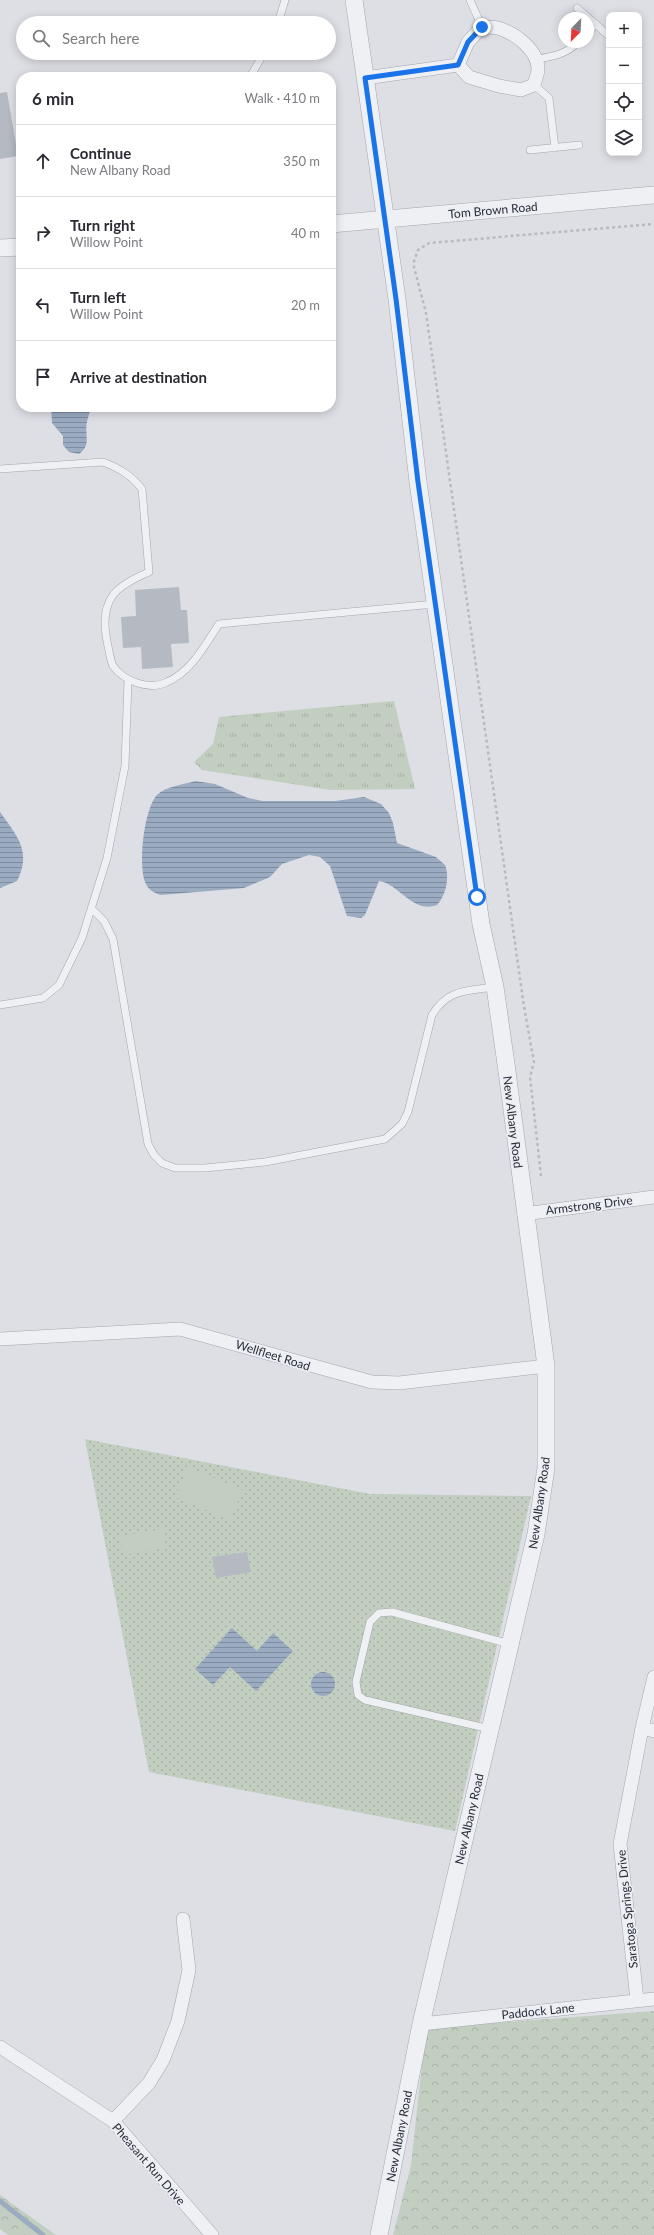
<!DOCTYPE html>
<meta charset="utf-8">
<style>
:root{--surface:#fff;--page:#f2f2f3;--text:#2b2b33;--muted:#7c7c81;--line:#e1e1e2}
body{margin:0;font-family:Lato,sans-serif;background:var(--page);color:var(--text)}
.controls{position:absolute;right:12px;top:12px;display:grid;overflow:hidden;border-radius:8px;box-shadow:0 2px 10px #0003}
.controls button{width:36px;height:36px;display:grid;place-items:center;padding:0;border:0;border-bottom:1px solid var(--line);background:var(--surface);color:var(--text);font:20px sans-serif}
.compass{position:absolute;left:558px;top:12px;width:36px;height:36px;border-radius:50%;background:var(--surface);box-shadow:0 2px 10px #0003;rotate:204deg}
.stop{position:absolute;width:12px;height:12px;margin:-9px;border:3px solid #1a73e8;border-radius:50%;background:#fff}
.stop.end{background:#1a73e8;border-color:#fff;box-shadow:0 1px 4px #0008}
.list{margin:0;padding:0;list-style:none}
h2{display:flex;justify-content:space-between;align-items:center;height:52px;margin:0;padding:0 16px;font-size:17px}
h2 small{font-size:13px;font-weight:400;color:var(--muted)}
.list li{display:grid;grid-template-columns:26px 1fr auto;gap:12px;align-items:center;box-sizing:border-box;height:72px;padding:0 16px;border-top:1px solid var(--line)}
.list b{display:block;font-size:15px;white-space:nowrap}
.list p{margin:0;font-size:13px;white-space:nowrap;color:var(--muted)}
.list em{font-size:13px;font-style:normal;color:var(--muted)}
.icon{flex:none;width:22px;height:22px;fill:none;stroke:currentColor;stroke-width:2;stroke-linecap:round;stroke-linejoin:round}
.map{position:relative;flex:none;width:654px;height:2235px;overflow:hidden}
.search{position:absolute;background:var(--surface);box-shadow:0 2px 10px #0003;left:16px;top:16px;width:320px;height:44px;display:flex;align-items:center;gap:10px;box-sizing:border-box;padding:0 14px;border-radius:22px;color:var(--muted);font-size:15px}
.panel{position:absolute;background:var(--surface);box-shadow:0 2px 10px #0003;left:16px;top:72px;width:320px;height:340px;border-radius:16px}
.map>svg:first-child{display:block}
.grass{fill:url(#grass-tufts)}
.forest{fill:url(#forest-crowns)}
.park{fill:url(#park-dots)}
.pitch{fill:#c2cebf}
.water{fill:url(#water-rules)}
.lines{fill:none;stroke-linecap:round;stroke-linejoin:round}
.stream{stroke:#9bacc2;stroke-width:5}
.building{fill:#b5b9c1}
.service-casing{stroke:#a3a6ae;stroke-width:8}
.minor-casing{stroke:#a3a6ae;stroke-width:14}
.tertiary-casing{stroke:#a3a6ae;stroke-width:18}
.path{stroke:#b7bac0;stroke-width:2.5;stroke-dasharray:3 3;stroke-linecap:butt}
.service{stroke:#eff0f4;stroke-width:7}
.minor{stroke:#eff0f4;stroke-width:13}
.tertiary{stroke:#eff0f4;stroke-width:17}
.route{stroke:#1a73e8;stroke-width:5}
.labels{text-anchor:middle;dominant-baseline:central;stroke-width:3.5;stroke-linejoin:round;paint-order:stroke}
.street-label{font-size:12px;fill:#282e3a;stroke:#eceef3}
</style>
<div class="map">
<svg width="654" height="2235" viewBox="0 0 654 2235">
<defs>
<pattern id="grass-tufts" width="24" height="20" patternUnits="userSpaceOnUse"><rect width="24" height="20" fill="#c2cebf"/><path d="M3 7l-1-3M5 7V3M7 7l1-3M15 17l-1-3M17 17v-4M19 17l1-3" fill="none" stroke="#a7b1a5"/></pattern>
<pattern id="forest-crowns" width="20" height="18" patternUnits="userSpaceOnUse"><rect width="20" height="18" fill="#c2cebf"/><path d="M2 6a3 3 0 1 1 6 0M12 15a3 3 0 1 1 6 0" fill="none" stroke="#a7b1a5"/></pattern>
<pattern id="park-dots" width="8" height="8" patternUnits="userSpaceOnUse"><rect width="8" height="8" fill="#c2cebf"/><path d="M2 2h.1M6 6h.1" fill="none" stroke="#a7b1a5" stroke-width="1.8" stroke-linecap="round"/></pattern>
<pattern id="water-rules" width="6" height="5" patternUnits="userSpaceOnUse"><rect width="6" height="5" fill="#9bacc2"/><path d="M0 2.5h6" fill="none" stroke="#7e8c9f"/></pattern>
</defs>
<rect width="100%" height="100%" fill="#dddfe5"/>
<!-- grass -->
<path class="grass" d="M 394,701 L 415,789 L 331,790 L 202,770 L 194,762 L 213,744 L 219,717 Z"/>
<!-- forest -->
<path class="forest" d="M 654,2011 L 654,2235 L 393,2235 L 411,2165 L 426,2028 Z
M 0,2195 L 56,2235 L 8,2235 L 0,2229 Z"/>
<!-- park -->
<path class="park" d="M 85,1439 L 370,1494 L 531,1496 L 455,1831 L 149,1772 Z"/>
<!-- pitch -->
<path class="pitch" d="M 188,1467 L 243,1490 L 230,1520 L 175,1497 Z
M 163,1529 L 166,1548 L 123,1555 L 120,1536 Z"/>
<!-- water -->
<path class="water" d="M 51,407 L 91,407 C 90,412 88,417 87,422 C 84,435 92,445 79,454 L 69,452 L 63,445 L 63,436 L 52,423 Z
M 195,781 L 215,784 L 248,798 L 263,801 L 335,801 L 364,797 L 381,804 L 389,813 L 393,823 L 397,843 L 436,857 L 445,865 C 450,877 446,895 437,905 C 413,914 399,884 379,881 L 365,915 L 361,918 L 347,916 L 330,866 L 320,857 L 315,856 L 309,855 L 282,864 L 270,877 L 244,888 L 161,895 C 154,893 148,890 145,882 C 138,864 144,809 157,795 C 166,786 183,785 195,781 Z
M 0,812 C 17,836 32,851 17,881 L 0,888 Z
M 232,1628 L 257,1651 L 273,1633 L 293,1651 L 256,1691 L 230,1667 L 213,1685 L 195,1669 Z
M311 1684a12 12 0 1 1 24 0a12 12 0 1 1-24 0Z"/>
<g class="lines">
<!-- stream -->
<path class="stream" d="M 0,2201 L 43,2235"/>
</g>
<!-- building -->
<path class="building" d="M 7,92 L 18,156 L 0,159 L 0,93 Z
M 179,587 L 181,610 L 187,610 L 189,643 L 171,644 L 173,667 L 142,669 L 141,647 L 123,648 L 121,617 L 136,616 L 135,590 Z
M 247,1552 L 251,1572 L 216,1578 L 212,1557 Z"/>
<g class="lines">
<defs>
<path id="service" d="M 470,0 L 482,27
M 577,8 L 609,36
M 278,23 L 285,0
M 588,32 L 596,24
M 536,59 C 552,57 567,54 578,42
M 250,77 L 264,53
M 534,85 L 549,98 L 555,148
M 530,150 L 579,145
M 0,469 L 103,462 C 119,468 131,475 142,489 L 149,572 C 137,577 121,585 113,595 C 101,612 105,633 109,651 C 110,656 111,662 113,666 C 124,681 149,691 167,682 C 191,672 205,645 219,624 L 435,604
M 92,909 L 104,921 L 113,939 L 148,1144 L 154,1155 L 162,1163 L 175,1168 L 205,1168 L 265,1162 L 385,1139 L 402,1124 L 408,1112 L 432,1015 C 448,989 466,991 494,987
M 0,1005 L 43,998 L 59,985 L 82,938 L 107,858 L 125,766 L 128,680
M 490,1729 L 365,1700 L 358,1695 L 356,1682 L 370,1622 L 379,1613 L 392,1612 L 510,1644"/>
<path id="minor" d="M 365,78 L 458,65 L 468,42 L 482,27 C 487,27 494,27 498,28 C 515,33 538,50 538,69 C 538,74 535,80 534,85 L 521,90 L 499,86 L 469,77 L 458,65
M 524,1214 L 654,1197
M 0,1339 L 180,1329 L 372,1382 L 399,1383 L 546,1366
M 642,1728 L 654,1731
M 637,2000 L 620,1844 L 642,1728 L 654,1677
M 421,2024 L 654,1999
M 0,2047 L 113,2121 L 212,2235
M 113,2121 L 149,2083 L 163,2060 L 178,2021 L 189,1970 L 183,1919"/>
<path id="tertiary" d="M 354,0 L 397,299 L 418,482 L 481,924 L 495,987 L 506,1064 L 546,1366 L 546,1468 L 536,1534 L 421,2024 L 379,2235
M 331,224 L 654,195
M 0,248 L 21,247"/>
</defs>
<!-- service casing -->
<use href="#service" class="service-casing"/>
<!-- minor casing -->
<use href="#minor" class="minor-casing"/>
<!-- tertiary casing -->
<use href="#tertiary" class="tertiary-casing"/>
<!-- path -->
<path class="path" d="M 541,1176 L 530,1077 L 534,1062 L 524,1007 L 441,417 L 426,313 L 414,267 L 414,261 L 418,250 L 429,243 L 654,224"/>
<!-- service -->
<use href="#service" class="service"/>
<!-- minor -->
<use href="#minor" class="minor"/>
<!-- tertiary -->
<use href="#tertiary" class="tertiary"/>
</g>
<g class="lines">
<!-- route -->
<path class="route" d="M 477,897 L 418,482 L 396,299 L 365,78 L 458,65 L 468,42 L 482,27"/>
</g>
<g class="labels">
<!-- street labels -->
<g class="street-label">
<text transform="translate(493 210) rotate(-5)">Tom Brown Road</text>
<text transform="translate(513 1122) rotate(83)">New Albany Road</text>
<text transform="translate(589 1205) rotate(-7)">Armstrong Drive</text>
<text transform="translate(273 1355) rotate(17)">Wellfleet Road</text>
<text transform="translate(539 1503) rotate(-82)">New Albany Road</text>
<text transform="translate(469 1819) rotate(-77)">New Albany Road</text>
<text transform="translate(627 1909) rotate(-96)">Saratoga Springs Drive</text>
<text transform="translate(538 2011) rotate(-6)">Paddock Lane</text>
<text transform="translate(399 2136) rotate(-79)">New Albany Road</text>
<text transform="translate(149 2164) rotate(49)">Pheasant Run Drive</text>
</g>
</g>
</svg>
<div class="controls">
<button>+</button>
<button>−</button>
<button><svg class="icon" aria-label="locate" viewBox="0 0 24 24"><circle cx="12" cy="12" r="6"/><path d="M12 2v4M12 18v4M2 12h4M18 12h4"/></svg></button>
<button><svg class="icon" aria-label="layers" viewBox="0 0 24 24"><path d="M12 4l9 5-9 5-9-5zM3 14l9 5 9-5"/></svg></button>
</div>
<svg class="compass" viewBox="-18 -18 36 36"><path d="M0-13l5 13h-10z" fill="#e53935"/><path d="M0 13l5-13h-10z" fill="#7c7c81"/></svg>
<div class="stop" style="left:477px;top:897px"></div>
<div class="stop end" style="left:482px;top:27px"></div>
<div class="search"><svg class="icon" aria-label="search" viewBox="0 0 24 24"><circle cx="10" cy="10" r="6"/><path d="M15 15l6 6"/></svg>Search here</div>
<section class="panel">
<h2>6 min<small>Walk · 410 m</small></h2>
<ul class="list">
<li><svg class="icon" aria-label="ahead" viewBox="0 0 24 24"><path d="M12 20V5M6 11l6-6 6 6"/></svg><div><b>Continue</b><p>New Albany Road</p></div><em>350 m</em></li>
<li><svg class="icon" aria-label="right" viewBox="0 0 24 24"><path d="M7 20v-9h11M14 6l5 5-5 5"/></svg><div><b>Turn right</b><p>Willow Point</p></div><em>40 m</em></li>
<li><svg class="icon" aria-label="left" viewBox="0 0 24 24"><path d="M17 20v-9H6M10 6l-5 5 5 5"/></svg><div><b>Turn left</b><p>Willow Point</p></div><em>20 m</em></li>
<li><svg class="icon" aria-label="arrive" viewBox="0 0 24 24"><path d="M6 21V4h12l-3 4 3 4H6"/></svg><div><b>Arrive at destination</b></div></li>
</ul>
</section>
</div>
